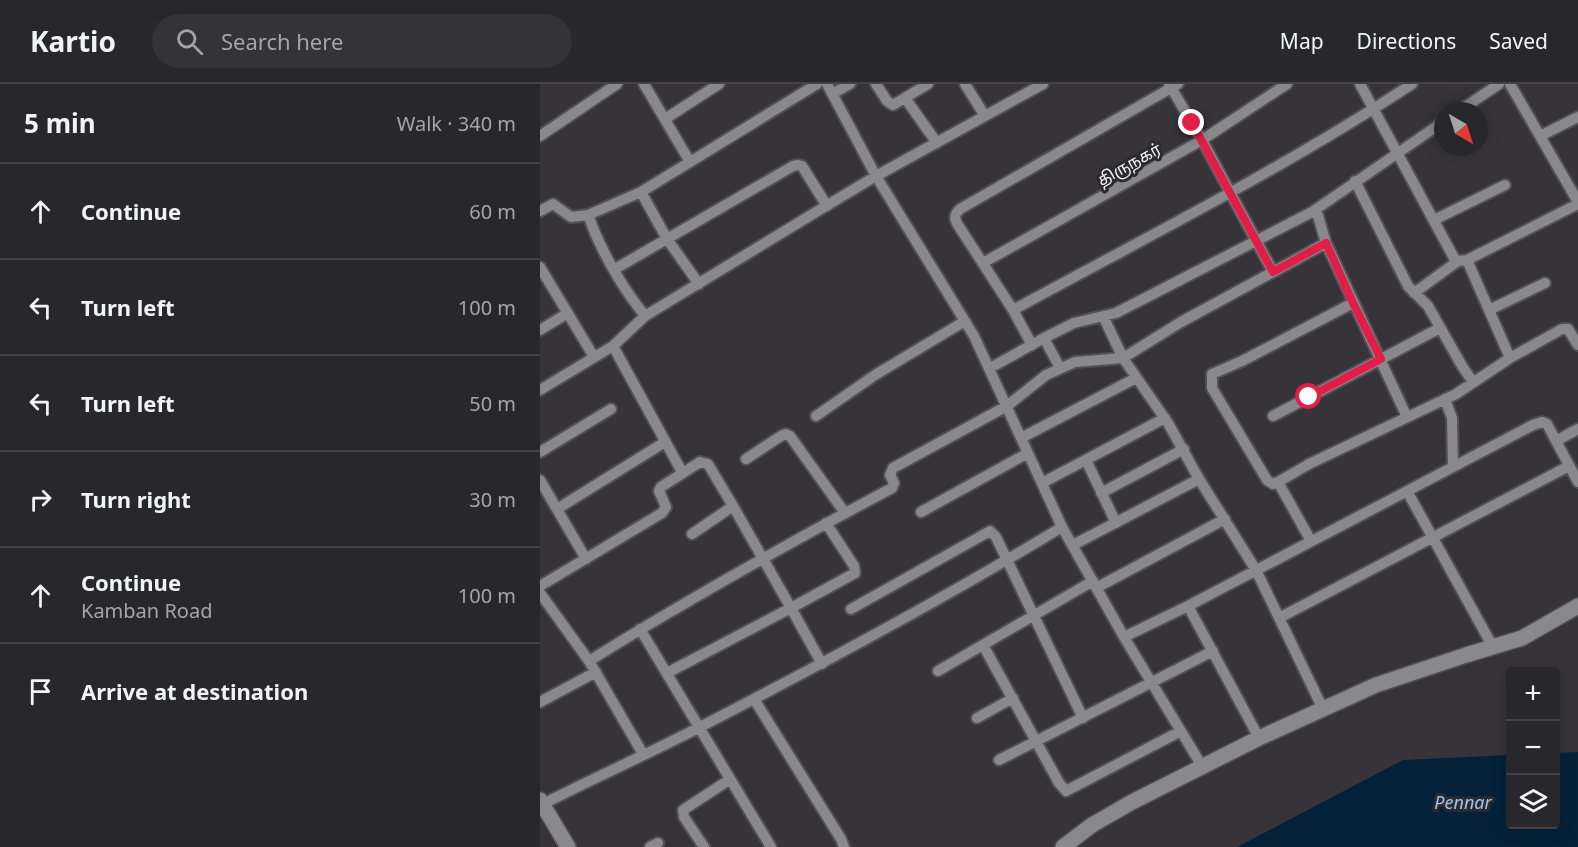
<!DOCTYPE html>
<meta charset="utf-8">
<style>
:root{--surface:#28272b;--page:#343337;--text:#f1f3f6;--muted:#a5a5a9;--line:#444447}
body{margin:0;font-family:"Noto Sans","Noto Sans Tamil",sans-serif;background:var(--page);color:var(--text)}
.controls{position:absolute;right:18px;bottom:18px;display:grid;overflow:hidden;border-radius:6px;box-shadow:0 3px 15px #0003}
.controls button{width:54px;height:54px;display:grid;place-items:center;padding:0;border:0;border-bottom:2px solid var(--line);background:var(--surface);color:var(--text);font:30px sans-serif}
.compass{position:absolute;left:894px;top:18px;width:54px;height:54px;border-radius:50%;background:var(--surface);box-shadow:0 3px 15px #0003;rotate:141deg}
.stop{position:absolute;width:18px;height:18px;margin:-14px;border:4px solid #e11d48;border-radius:50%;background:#fff}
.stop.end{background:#e11d48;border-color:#fff;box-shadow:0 2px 6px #0008}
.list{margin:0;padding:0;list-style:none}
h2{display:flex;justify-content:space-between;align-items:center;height:78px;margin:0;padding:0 24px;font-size:26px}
h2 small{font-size:20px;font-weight:400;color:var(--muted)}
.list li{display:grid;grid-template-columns:39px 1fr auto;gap:18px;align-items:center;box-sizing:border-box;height:96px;padding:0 24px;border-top:2px solid var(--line)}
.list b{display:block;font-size:22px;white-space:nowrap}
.list p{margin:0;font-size:20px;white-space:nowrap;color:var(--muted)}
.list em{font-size:20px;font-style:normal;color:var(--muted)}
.icon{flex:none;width:33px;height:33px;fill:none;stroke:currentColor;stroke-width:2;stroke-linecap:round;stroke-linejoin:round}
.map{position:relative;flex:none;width:1038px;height:763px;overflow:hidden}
header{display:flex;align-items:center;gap:36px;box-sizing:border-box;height:84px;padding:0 30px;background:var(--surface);border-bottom:2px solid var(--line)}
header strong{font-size:28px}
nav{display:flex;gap:33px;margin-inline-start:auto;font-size:21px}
.search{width:420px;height:54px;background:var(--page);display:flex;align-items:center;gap:15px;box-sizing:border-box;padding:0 21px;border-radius:33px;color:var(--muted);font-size:22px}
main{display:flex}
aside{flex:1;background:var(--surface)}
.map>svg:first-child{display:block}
.water{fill:#03223a}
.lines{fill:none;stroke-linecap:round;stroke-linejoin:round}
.street-casing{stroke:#515053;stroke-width:14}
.secondary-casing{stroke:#515053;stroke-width:18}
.street{stroke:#89888d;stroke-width:10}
.secondary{stroke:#89888d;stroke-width:15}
.route{stroke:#e11d48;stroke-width:8}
.labels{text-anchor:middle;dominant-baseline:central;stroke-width:6;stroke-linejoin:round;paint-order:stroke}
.street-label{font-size:16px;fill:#f4f4f6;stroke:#2b2a2e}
.water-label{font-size:18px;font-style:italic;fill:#98c6f0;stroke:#2b2a2e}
</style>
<header>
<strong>Kartio</strong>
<div class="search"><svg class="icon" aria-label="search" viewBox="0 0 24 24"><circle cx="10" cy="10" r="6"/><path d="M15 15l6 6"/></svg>Search here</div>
<nav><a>Map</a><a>Directions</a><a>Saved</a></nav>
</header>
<main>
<aside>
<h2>5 min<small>Walk · 340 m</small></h2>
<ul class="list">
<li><svg class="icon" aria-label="ahead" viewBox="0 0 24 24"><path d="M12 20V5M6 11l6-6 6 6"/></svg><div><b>Continue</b></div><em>60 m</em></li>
<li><svg class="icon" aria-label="left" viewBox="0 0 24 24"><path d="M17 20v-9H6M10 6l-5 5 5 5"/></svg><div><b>Turn left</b></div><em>100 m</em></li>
<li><svg class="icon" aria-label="left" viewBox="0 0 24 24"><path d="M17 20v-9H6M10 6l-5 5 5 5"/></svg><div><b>Turn left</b></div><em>50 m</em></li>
<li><svg class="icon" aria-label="right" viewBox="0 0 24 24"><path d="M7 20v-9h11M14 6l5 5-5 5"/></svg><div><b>Turn right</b></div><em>30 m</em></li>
<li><svg class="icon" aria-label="ahead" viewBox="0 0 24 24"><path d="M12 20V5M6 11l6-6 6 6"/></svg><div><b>Continue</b><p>Kamban Road</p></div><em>100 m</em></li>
<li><svg class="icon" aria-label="arrive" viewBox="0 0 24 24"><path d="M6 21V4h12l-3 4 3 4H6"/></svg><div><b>Arrive at destination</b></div></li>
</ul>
</aside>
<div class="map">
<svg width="1038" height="763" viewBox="0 0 1038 763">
<rect width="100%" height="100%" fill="#363439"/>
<!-- water -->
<path class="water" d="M 1038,668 L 1038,763 L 697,763 L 863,676 L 970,671 L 970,740 L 1016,740 L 1016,669 Z"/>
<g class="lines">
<defs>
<path id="street" d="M 104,0 L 150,78
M 287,0 L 336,92 L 434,252 L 522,443 L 584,553 L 662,682
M 336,0 L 347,17 L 353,21 L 388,0
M 425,0 L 445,32
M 820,0 L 914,174 L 918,177 L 927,176 L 970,274 L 1022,245 L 1028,245 L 1038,261
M 970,0 L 1038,118
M 292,10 L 310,0
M 365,14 L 397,59
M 919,27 L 959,0
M 125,35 L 179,0
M 0,52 L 77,0
M 1000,52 L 1038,33
M 815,97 L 868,202 L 888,222 L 922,282 L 933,298
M 101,108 L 127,155 L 159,200
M 776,125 L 786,159 L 867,333
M 0,127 L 13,120 L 31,133 L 48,131 C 61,167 82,203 105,232
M 48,131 L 101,108 L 277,0
M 894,136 L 965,101
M 927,176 L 1038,120
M 443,179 L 662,56 L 747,0
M 0,183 L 54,273
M 75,185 L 253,82 L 258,81 L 262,82 L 287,122
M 733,188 L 786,159
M 874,209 L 918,177
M 473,226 C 607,153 744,84 872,0
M 949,226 L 1005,199
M 563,232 L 583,274 L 628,339 L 659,395 L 716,486 L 783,625
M 0,246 L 28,229
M 504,254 L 534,239 L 576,229 L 772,128 L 903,38
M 492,261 L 473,226 L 418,141 C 414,134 414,131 420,125 L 638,0
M 73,262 L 142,388
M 450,284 L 504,254 L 520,284
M 0,306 L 73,262 L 105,232 L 281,125 L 336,92 L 503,0
M 905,315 L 912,334 L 913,383
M 276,332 L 335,291 L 425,237
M 733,332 L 900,244
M 481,354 L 596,294
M 1016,357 L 1038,345
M 0,368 L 71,325
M 206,375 L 241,352 L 246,350 L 250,352 L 305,429
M 546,376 L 576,439
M 0,396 L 46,475
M 738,398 L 769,380 L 916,310 L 970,274
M 502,399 L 625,334
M 867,407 L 953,563
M 561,409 L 644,365
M 17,425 L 125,358
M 381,428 L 488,369
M 771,457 L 738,398 L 733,400 L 727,396 L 672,304 L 672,290 L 702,277 L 813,219
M 533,461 L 659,395
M 0,502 L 122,429 L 126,423 L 119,407 L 121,403 L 160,378 L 168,380 L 193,422
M 556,504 L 685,435
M 0,509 L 49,577 L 103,670
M 648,522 L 719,654
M 311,525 L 450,447 L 456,453 L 543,634
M 739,534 L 1029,382
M 100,545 L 231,763
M 584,553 L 648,522 L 993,341 L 1002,338 L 1007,340 L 1038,398
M 443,561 L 519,699 L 526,707 L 641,647
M 49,577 C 147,516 249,459 352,404 L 354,399 L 350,391 L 353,384 L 467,322 L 506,291 L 535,278 L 583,274 L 641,238 L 733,188 L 662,56 L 629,0
M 282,580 L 251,524 L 315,489 L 314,482 L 286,439
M 398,587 L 553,497
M 127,589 L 251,524 L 193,422 L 152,450
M 214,615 L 301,755 L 304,763
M 0,618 L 56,588
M 437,634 L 473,614
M 459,676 L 673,567
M 3,720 C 56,693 110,669 162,642 C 284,579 405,514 522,443
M 110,763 L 118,759
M 164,763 L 144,733 L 143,726 L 189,696"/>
<path id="secondary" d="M 0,716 L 28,763
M 523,763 L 552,741 L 592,718 L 719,654 L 836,601 L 926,571 L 982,554 L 1038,522"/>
</defs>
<!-- street casing -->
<use href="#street" class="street-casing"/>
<!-- secondary casing -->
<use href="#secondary" class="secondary-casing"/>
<!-- street -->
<use href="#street" class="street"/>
<!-- secondary -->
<use href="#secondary" class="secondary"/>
</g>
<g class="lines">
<!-- route -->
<path class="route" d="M 652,39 L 733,188 L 786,159 L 813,219 L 841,275 L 769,313"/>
</g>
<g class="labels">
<!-- street labels -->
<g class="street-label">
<text transform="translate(589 80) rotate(-29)">திருநகர்</text>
</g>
<!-- water labels -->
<g class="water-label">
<text x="923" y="718">Pennar</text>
</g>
</g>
</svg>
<div class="controls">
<button>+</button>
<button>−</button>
<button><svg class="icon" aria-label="layers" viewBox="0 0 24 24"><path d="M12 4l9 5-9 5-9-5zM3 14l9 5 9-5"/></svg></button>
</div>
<svg class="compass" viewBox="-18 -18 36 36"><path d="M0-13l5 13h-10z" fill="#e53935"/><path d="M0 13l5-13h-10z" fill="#a5a5a9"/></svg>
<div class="stop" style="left:769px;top:313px"></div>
<div class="stop end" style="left:652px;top:39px"></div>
</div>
</main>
